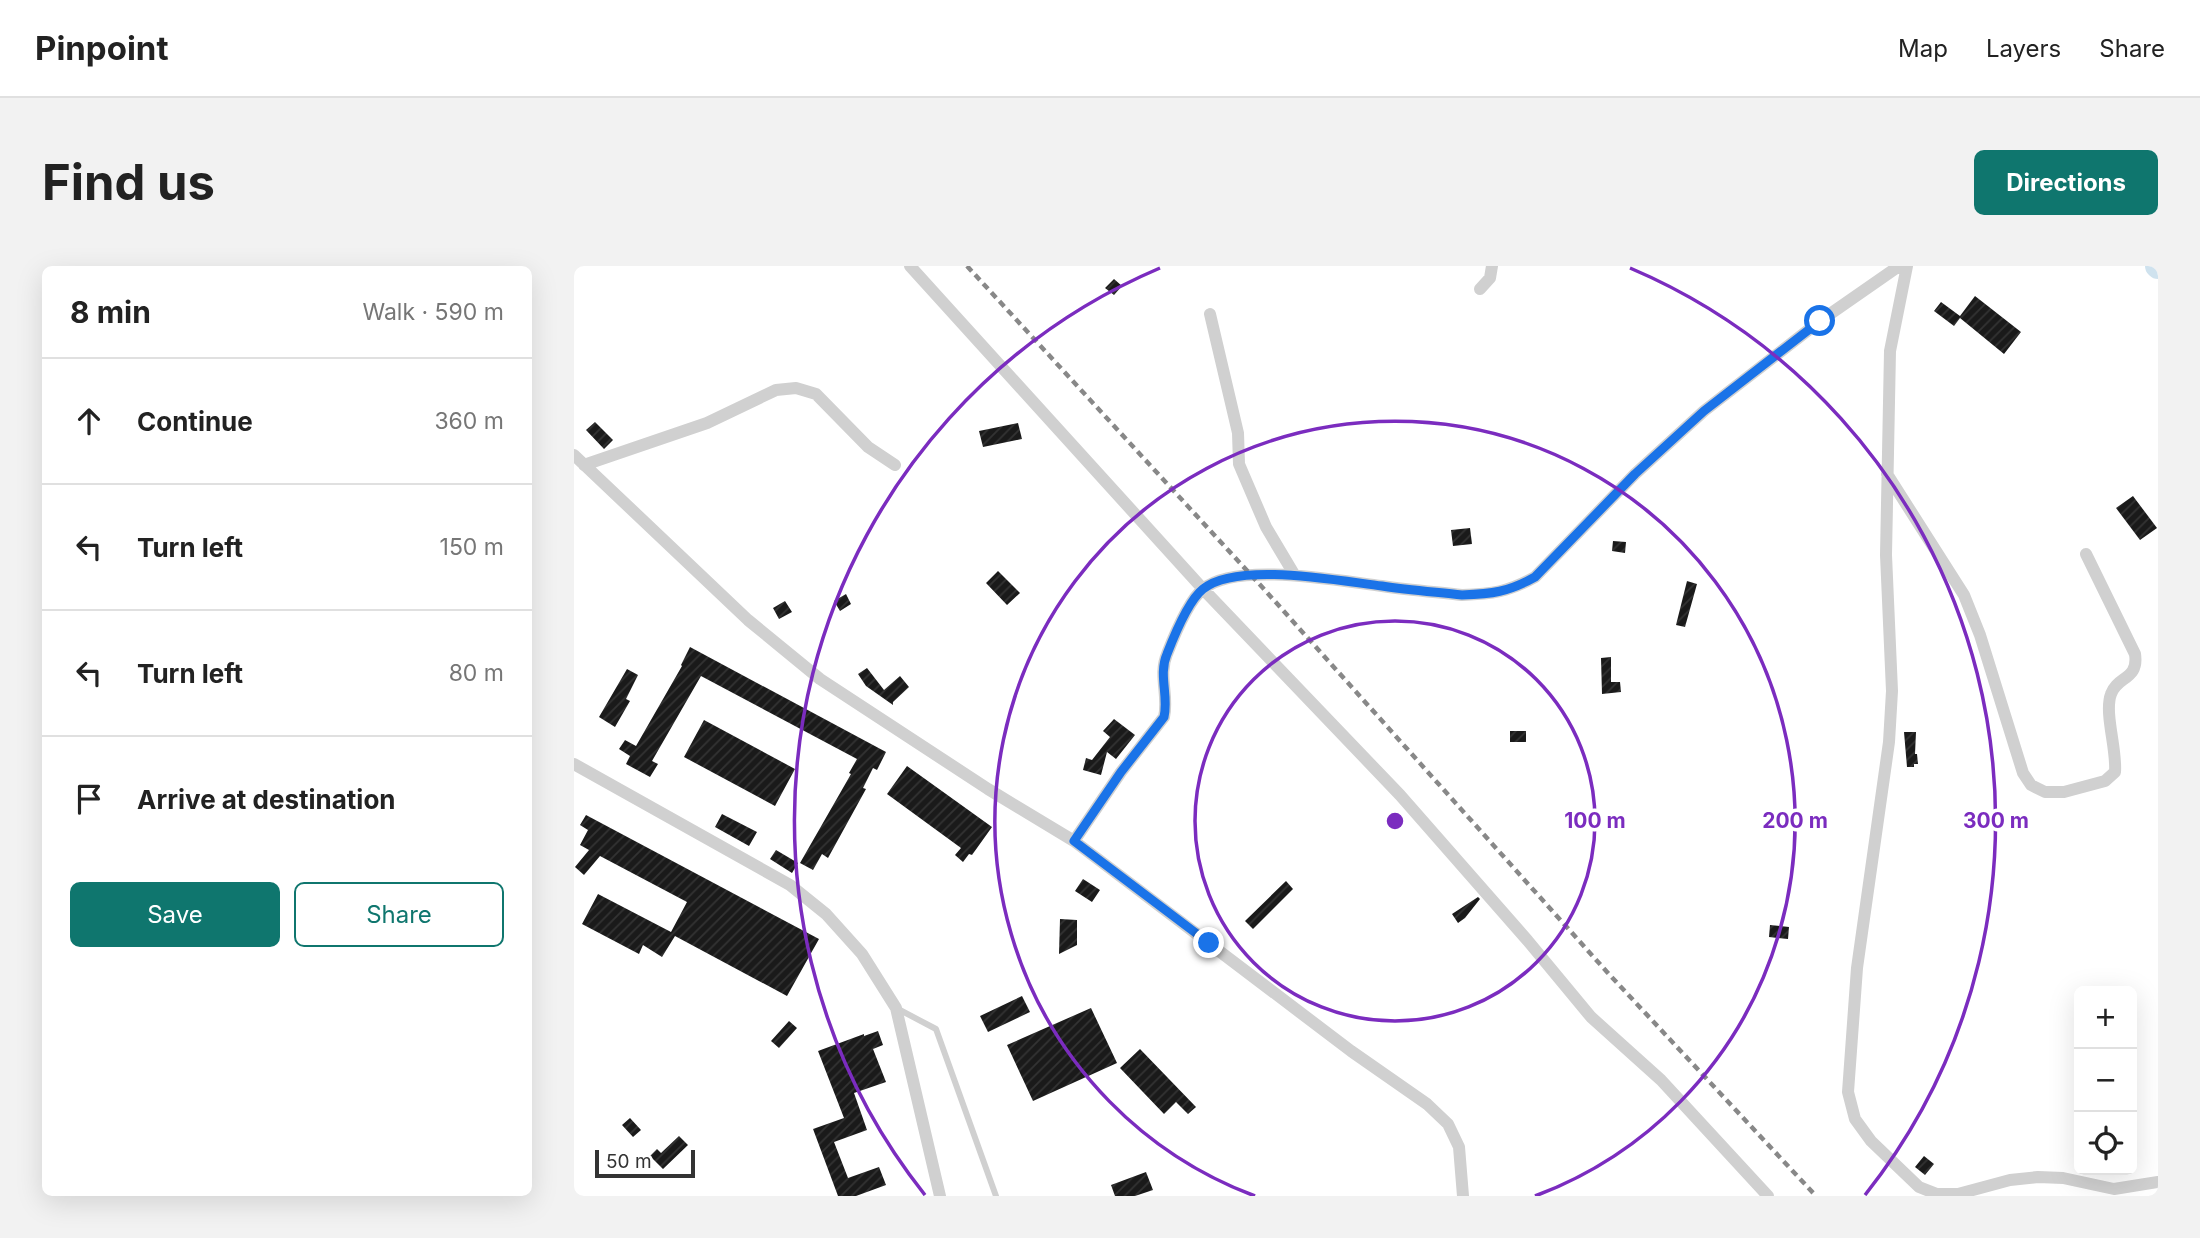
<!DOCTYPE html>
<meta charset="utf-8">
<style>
:root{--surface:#fff;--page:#f2f2f2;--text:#222;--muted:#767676;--line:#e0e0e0;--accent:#0f766e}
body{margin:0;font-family:Inter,sans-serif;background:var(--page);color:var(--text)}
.controls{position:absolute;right:21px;bottom:21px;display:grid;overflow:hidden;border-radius:10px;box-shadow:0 7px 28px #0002}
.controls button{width:63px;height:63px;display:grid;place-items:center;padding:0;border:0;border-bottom:2px solid var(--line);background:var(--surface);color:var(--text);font:35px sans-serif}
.scale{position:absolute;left:21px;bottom:18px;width:100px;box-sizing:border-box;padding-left:7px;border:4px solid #333;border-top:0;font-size:19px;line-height:24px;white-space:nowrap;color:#333;-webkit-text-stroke:5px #fff;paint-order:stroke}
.stop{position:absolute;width:21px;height:21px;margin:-16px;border:5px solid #1a73e8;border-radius:50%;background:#fff}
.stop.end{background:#1a73e8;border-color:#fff;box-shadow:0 2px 7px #0008}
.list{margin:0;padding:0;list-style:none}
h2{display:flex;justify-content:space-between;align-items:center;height:91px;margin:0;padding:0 28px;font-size:30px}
h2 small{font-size:23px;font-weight:400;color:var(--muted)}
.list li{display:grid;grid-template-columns:46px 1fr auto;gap:21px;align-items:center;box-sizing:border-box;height:126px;padding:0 28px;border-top:2px solid var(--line)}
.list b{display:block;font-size:26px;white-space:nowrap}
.list em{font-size:23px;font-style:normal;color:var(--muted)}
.actions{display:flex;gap:14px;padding:21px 28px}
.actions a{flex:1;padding:16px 0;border:2px solid var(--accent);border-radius:10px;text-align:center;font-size:24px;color:var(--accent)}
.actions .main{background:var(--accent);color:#fff}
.icon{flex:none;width:38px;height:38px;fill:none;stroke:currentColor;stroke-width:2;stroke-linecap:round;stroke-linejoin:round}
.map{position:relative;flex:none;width:1584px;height:930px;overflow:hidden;border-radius:10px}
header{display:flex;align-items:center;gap:42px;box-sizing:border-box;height:98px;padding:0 35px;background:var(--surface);border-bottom:2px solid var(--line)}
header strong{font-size:33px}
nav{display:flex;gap:38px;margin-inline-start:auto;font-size:24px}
.intro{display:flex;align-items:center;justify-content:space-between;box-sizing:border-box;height:168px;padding:0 42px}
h1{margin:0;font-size:49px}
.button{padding:18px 32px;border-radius:10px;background:var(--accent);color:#fff;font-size:24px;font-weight:700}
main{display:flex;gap:42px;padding:0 42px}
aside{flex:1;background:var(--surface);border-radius:10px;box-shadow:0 7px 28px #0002}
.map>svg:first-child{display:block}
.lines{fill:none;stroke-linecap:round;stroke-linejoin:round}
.river{stroke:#cfe2ee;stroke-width:24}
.building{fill:url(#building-hatch)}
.service{stroke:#d0d0d0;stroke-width:6}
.minor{stroke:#d0d0d0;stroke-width:12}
.rail{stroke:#888;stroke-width:4.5;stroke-dasharray:7 5;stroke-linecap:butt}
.route{stroke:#1a73e8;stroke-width:9}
.ring{fill:none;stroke:#7b2cbf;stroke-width:3.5}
.centre{fill:#7b2cbf;stroke:#fff;stroke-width:3.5}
.ring-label{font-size:21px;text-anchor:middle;font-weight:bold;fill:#7b2cbf;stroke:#fff;stroke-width:7;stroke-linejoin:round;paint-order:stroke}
</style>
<header>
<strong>Pinpoint</strong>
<nav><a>Map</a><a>Layers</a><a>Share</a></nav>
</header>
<div class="intro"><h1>Find us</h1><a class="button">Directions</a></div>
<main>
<aside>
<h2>8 min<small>Walk · 590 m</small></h2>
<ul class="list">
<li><svg class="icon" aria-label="ahead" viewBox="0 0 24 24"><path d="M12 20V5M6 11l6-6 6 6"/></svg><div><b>Continue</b></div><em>360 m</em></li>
<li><svg class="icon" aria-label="left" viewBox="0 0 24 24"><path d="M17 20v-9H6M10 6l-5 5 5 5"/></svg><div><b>Turn left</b></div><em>150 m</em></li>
<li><svg class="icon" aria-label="left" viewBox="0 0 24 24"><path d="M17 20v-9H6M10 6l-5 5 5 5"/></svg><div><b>Turn left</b></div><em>80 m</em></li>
<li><svg class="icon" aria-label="arrive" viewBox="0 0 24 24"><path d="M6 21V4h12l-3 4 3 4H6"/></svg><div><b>Arrive at destination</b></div></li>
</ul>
<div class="actions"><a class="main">Save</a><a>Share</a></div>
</aside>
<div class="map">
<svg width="1584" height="930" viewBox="0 0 1584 930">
<defs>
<pattern id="building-hatch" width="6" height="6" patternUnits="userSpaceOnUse" patternTransform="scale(1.75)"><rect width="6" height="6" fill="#1a1a1a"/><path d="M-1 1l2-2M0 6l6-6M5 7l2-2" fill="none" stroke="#333"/></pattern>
</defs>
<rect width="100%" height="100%" fill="#fff"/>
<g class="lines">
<!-- river -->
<path class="river" d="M 1583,0 L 1584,1"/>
</g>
<!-- building -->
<path class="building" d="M 540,13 L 548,20 L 540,29 L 531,22 Z
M 1401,30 L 1447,66 L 1430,88 L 1386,52 L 1380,60 L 1360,45 L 1367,36 L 1386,50 Z
M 21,156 L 39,174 L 30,183 L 12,164 Z
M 444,157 L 448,173 L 409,181 L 405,165 Z
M 1559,230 L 1583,262 L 1566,274 L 1542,242 Z
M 896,262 L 898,278 L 879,280 L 877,264 Z
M 1039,275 L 1052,276 L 1051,287 L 1038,285 Z
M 424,305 L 446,327 L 433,339 L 412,317 Z
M 1113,315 L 1123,318 L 1111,361 L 1102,359 Z
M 272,328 L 277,338 L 266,345 L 260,335 Z
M 211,335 L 218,346 L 205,353 L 199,342 Z
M 116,381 L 312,486 L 303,504 L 299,502 L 289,522 L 292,523 L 254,592 L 248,588 L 239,604 L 226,597 L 277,508 L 275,507 L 283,493 L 127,410 L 78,495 L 84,498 L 76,511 L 52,498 L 56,490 L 45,483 L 51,474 L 62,480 L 108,400 L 107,399 Z
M 1037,391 L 1037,416 L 1046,416 L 1047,426 L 1028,428 L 1027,392 Z
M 293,402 L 310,424 L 326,410 L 335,421 L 319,436 L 319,439 L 292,420 L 284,408 Z
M 53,403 L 64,409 L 52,433 L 56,435 L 41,461 L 25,451 Z
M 540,453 L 561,469 L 542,493 L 533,486 L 527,509 L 509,504 L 512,492 L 518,494 L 536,471 L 529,465 Z
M 130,454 L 221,503 L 201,540 L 110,491 Z
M 936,465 L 952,465 L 952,476 L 936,476 Z
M 1330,466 L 1342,466 L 1341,488 L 1343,488 L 1344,498 L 1340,498 L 1340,501 L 1333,501 Z
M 333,500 L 418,561 L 398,589 L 395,588 L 389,596 L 381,589 L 387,582 L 313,528 Z
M 148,548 L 183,566 L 175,580 L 141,561 Z
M 12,549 L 245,673 L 213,730 L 101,670 L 88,691 L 69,679 L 65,688 L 8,658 L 24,628 L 97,666 L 113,636 L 26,590 L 10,609 L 1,601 L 15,584 L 6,579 L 14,564 L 6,559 Z
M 202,584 L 224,597 L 218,607 L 196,593 Z
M 509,613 L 526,624 L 518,636 L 501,625 Z
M 712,615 L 719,623 L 679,663 L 671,655 Z
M 904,631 L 906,633 L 891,652 L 884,657 L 878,648 Z
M 486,653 L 503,654 L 503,679 L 485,688 Z
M 1196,659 L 1215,661 L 1214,673 L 1195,671 Z
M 448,730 L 456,746 L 414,766 L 406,750 Z
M 517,742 L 543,797 L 459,835 L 433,779 Z
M 215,755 L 223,762 L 205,782 L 197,775 Z
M 304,765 L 309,779 L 299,783 L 312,816 L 280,827 L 293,864 L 260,876 L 274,912 L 305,901 L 312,919 L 282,930 L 264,930 L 239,863 L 270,852 L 244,785 L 290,768 L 290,770 Z
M 566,783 L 622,841 L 614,848 L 602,836 L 590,848 L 546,802 Z
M 56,852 L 67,864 L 59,871 L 48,859 Z
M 105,870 L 114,879 L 89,903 L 76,890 L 83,883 L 87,887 Z
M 1350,890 L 1360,898 L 1351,909 L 1341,901 Z
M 572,906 L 579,924 L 561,930 L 541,930 L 537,919 Z"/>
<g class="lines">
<!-- service -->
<path class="service" d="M 324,743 L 362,763 L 422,930"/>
<!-- minor -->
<path class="minor" d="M 336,0 L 629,323 L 826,529 L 954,675 L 1017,751 L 1087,814 L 1194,930
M 1333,0 L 1316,85 L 1312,289 L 1318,425 L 1315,476 L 1283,702 L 1274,826 L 1281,853 L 1297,875 L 1345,921 L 1363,928 L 1384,928 L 1436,914 L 1464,911 L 1489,912 L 1540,923 L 1584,916
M 906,23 L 916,12 L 918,0
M 636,48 L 664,167 L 665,198 L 692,261 L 720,308
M 0,189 L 174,354 L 246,413 L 414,523 L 500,575 L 777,785 L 853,838 L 874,858 L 885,881 L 889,930
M 10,199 L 133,157 L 202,124 L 222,122 L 242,128 L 294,181 L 321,199
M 1313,208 L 1390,329 L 1406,369 L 1449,507 L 1457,519 L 1471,526 L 1490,526 L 1531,515 L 1541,506 C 1543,483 1530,447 1537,428 C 1543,410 1565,414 1561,388 L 1512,288
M 0,498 L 216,619 L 252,648 L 288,688 L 322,742 L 366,930
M 500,575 L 547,506 L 590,451 C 595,430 584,409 593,388 C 600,370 614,335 629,323 C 663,295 766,315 808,320 C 835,324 861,326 888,329 C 918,328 934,326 961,311 L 1061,208 L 1130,145 L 1246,55 L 1325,0"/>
<!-- rail -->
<path class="rail" d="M 393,0 L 689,322 L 1033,706 L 1242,930"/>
</g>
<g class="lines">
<!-- route -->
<path class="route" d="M 635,677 L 500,575 L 547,506 L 590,451 C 595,430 584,409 593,388 C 600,370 614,335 629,323 C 663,295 766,315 808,320 C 834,324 861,326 888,329 C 918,328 934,326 961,311 L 1061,208 L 1130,145 L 1246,55"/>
</g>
<!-- distance rings -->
<g class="ring">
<circle cx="821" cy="555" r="200"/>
<path d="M681 930A400 400 0 1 1 961 930"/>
<path d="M351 929A601 601 0 0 1 586 2M1056 2A601 601 0 0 1 1291 929"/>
</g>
<circle cx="821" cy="555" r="10" class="centre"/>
<g class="ring-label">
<text x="1021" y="562">100 m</text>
<text x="1221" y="562">200 m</text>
<text x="1422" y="562">300 m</text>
</g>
</svg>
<div class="controls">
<button>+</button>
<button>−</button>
<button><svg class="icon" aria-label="locate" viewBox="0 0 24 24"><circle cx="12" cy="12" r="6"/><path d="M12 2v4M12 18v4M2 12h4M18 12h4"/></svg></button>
</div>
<div class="scale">50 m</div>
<div class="stop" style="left:1246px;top:55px"></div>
<div class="stop end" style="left:635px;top:677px"></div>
</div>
</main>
